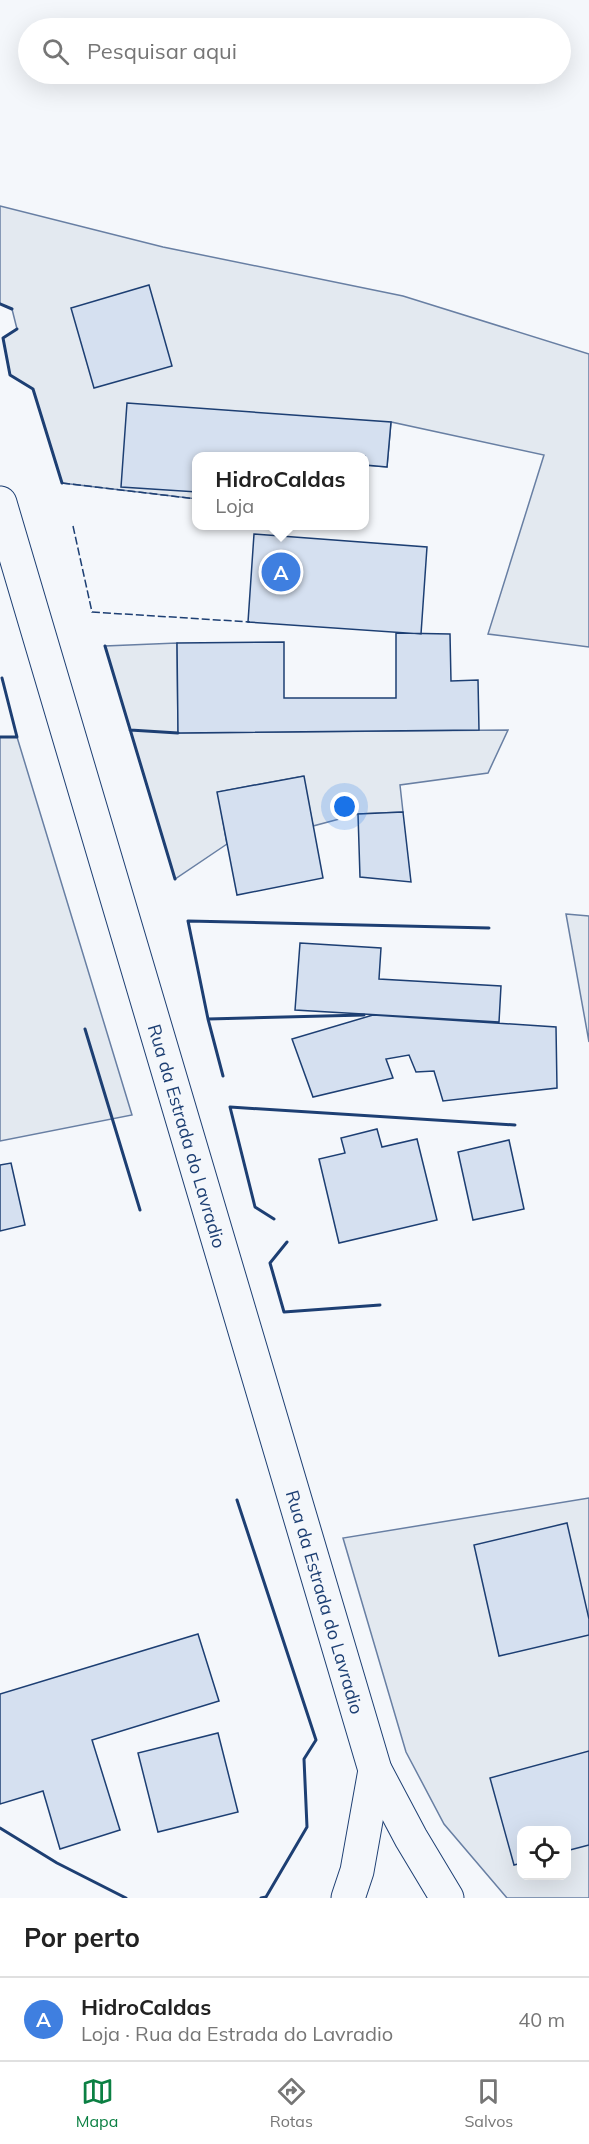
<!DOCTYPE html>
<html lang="pt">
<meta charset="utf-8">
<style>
:root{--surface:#fff;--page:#f2f2f2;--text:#222;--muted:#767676;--line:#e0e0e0;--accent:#0b8043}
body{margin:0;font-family:Mulish,sans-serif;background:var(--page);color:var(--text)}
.controls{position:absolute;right:18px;bottom:18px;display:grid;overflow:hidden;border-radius:12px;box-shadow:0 6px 24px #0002}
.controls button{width:54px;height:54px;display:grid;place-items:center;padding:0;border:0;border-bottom:2px solid var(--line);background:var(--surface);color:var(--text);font:30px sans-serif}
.you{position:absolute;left:345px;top:807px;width:21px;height:21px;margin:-15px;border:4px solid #fff;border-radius:50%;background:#1a73e8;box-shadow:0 0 0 9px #1a73e833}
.badge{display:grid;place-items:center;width:39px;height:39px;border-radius:50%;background:var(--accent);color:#fff;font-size:20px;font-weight:700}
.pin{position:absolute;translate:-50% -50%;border:3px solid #fff;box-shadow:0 2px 6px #0006}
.popup{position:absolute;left:192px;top:452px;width:177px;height:78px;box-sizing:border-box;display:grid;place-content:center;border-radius:12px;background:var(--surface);filter:drop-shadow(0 2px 4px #0005);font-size:20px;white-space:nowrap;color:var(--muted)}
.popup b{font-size:22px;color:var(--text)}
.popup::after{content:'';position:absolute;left:50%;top:100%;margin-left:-12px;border:12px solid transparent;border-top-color:var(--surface)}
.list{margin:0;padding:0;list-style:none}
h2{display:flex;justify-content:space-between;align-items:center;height:78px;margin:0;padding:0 24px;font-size:26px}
h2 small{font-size:20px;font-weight:400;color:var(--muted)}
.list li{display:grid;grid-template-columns:39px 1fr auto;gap:18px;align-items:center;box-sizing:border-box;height:84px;padding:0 24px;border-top:2px solid var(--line)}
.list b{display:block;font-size:22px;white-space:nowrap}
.list p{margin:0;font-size:20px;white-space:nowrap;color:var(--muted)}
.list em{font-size:20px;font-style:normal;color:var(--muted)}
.icon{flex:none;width:33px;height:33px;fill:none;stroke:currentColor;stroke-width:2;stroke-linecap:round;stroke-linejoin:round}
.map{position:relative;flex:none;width:589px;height:1898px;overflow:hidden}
.search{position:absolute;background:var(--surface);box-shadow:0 6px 24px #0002;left:18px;right:18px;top:18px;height:66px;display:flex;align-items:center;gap:15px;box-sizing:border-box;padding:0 21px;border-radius:33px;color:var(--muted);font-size:22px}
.sheet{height:162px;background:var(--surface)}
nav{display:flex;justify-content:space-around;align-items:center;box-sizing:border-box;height:84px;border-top:2px solid var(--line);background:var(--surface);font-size:16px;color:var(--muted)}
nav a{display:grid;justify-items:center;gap:3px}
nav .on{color:var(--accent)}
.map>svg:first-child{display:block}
.green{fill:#e3e9f0;stroke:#687fa3;stroke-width:1.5;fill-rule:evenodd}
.building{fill:#d5e0f0;stroke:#1d3f73;stroke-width:1.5}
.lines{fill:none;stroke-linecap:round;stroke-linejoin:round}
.primary-casing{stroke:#1d3f73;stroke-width:35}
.primary{stroke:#f4f7fb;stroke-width:33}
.fence{stroke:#1d3f73;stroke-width:1.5;stroke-dasharray:8 3;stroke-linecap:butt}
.wall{stroke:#1d3f73;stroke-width:3}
.labels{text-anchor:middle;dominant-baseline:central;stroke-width:4.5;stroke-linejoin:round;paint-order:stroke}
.street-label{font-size:18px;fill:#1d3f73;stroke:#f4f7fb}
</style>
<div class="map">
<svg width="589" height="1898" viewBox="0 0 589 1898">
<rect width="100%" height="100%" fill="#f4f7fb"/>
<!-- green -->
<path class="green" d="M 0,206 L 163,247 L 403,296 L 589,354 L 589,647 L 488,634 L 544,455 L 391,422 L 387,467 L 365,465 L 365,456 L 197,456 L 197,499 L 62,483 L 33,389 L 10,375 L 3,338 L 17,329 L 12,309 L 0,304 Z
M 177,643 L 178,733 L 508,730 L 488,773 L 400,785 L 403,812 L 358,814 L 313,826 L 303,776 L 218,792 L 227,844 L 175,879 L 105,646 Z
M 0,737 L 17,737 L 132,1115 L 0,1141 Z
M 566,914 L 589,916 L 589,1042 Z
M 589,1498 L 589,1898 L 507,1898 L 444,1824 L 406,1752 L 343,1538 ZM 522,1830 L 566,1830 L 566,1876 L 522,1876 Z"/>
<!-- building -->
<path class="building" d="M 149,285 L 172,366 L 94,388 L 71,308 Z
M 127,403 L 391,422 L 387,467 L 365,465 L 365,456 L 197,456 L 197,492 L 121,487 Z
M 254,534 L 427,547 L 421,634 L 248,622 Z
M 396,633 L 450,634 L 451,681 L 478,680 L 479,730 L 178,733 L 177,643 L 284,642 L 284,698 L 396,698 Z
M 304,776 L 323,878 L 237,895 L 217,792 Z
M 403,812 L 411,882 L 360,877 L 358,814 Z
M 300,943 L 381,948 L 379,979 L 501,986 L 499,1022 L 295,1010 Z
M 373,1015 L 556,1027 L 557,1088 L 443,1101 L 434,1071 L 416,1072 L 409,1055 L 386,1059 L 393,1078 L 313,1097 L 292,1039 Z
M 377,1129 L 382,1147 L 417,1139 L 437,1220 L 339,1243 L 319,1159 L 345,1153 L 341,1138 Z
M 509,1140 L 524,1209 L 473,1220 L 458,1152 Z
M 11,1163 L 25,1225 L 0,1231 L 0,1165 Z
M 567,1523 L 589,1619 L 589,1635 L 499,1656 L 474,1545 Z
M 198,1634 L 219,1701 L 92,1740 L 120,1830 L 60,1849 L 43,1791 L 0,1804 L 0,1694 Z
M 218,1733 L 238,1812 L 158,1832 L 138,1753 Z
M 589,1751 L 589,1845 L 566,1851 L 566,1830 L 522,1830 L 522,1863 L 514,1865 L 490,1778 Z"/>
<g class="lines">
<defs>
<g id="primary">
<path id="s1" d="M 0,503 L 375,1770 L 411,1838 L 447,1898"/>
<path d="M 348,1898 L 357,1871 L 375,1770"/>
</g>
</defs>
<!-- primary casing -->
<use href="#primary" class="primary-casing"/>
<!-- primary -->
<use href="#primary" class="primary"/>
<!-- fence -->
<path class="fence" d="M 62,483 L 197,499
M 73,526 L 92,612 L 250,622"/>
<!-- wall -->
<path class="wall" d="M 0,304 L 12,309
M 17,329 L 3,338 L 10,375 L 33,389 L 62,483
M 105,646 L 175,879
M 130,730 L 178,733
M 0,737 L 17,737 L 2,678
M 208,1019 L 364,1015
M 85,1029 L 140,1210
M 223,1076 L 208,1019 L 188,921 L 489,928
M 274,1219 L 255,1207 L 230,1107 L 515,1125
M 287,1242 L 270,1263 L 284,1312 L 380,1305
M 237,1500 L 316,1740 L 304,1759 L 307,1827 L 266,1897 L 261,1898
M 0,1828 L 57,1863 L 126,1898"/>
</g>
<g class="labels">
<!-- street labels -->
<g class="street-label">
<text stroke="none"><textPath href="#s1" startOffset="660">Rua da Estrada do Lavradio</textPath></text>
<text stroke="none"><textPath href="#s1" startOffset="1146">Rua da Estrada do Lavradio</textPath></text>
</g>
</g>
</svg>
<div class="controls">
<button><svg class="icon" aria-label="locate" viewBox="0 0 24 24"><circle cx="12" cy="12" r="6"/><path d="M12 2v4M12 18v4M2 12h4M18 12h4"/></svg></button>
</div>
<div class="you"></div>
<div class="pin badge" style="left:281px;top:572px;background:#3f7fe0">A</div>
<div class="popup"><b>HidroCaldas</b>Loja</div>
<div class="search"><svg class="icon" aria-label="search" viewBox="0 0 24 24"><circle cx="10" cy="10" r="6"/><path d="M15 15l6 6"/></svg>Pesquisar aqui</div>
</div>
<section class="sheet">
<h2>Por perto<small></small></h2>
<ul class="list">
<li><span class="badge" style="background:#3f7fe0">A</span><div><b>HidroCaldas</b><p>Loja · Rua da Estrada do Lavradio</p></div><em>40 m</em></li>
</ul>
</section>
<nav>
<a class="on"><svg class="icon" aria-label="map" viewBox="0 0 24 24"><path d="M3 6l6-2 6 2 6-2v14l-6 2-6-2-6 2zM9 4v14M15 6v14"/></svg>Mapa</a>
<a><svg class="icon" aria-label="directions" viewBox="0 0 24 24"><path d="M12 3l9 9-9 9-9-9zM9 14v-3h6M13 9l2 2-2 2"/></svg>Rotas</a>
<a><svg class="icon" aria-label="saved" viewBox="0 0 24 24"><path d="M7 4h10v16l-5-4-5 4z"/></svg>Salvos</a>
</nav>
